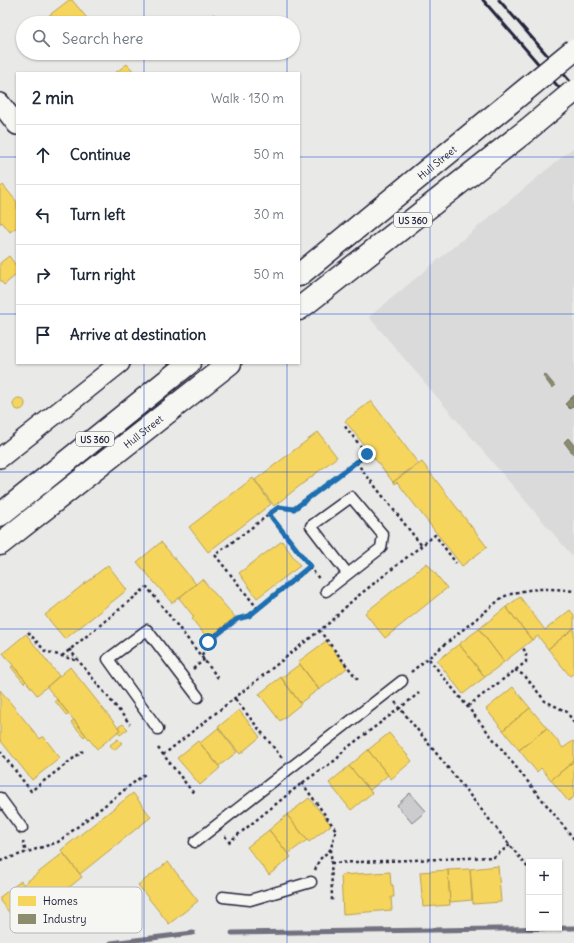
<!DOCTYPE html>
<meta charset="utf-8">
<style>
:root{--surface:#fff;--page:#f2f2f3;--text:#1f2937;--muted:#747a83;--line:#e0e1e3}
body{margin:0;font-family:Delius,sans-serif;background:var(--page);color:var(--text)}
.controls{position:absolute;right:12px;bottom:12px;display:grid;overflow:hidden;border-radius:0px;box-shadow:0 1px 3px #0004}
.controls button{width:36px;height:36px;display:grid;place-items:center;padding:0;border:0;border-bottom:1px solid var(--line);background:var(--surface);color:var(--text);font:20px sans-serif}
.stop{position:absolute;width:12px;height:12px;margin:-9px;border:3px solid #1f6fb2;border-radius:50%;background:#fff}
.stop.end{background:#1f6fb2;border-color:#fff;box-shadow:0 1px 4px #0008}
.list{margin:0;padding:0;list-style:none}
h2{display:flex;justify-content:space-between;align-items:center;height:52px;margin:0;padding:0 16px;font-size:17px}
h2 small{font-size:13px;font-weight:400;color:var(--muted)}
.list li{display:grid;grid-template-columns:26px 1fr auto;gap:12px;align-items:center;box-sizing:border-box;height:60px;padding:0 16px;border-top:1px solid var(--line)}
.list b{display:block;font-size:15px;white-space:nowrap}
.list em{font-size:13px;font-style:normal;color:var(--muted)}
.icon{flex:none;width:22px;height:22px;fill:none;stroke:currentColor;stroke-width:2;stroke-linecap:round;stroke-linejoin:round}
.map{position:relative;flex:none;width:574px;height:943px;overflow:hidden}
.search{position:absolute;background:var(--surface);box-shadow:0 1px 3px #0004;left:16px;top:16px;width:284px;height:44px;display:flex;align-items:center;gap:10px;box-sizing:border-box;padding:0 14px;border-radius:22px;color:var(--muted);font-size:15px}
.panel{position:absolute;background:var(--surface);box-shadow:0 1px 3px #0004;left:16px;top:72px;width:284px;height:292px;border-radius:0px}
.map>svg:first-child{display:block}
.built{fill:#dadada}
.green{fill:#ccccce;stroke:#777784}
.homes{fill:#f6d55c;stroke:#b69f52}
.industry{fill:#8c8c6e;stroke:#6c6c5f}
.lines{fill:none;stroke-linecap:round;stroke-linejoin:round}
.stream{stroke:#71717f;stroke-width:5}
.service-casing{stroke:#22223b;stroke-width:13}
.minor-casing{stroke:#22223b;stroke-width:22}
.primary-casing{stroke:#22223b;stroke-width:25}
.path{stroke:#22223b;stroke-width:2.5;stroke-dasharray:3 3;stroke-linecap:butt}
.service{stroke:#f6f6f2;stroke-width:10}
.minor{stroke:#f6f6f2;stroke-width:19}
.primary{stroke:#f6f6f2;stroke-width:22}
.rail{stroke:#22223b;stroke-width:3}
.primary-bridge-casing{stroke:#22223b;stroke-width:25;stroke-linecap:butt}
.primary-bridge{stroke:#f6f6f2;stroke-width:22}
.route{stroke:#1f6fb2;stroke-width:5}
.grid{fill:none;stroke:#1d4ed8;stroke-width:1;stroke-opacity:0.55}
.labels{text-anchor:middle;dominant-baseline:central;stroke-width:4;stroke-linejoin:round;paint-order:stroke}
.shield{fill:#f6f6f2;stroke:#626272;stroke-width:1}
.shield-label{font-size:9px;font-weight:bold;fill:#22223b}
.street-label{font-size:10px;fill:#22223b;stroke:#f6f6f2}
.key{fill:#f6f6f2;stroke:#b6b6bb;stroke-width:1}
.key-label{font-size:11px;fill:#22223b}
</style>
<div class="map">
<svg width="574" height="943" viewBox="0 0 574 943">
<rect width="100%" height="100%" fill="#e9e9e7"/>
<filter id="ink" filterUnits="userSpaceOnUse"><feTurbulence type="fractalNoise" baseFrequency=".025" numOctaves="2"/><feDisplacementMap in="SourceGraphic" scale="8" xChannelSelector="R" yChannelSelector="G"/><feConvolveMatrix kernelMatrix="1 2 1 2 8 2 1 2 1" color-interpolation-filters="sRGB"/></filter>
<g filter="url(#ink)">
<!-- built -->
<path class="built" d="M 574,147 L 574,558 L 369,317 Z"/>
<!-- green -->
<path class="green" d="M 410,793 L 426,811 L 412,823 L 397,805 Z"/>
<!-- homes -->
<path class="homes" d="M 69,0 L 72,0 L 91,23 L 52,23 L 47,17 Z
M 214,14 L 218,19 L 212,23 L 208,18 Z
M 127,64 L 135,73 L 115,73 Z
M 3,185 L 17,202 L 17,227 L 10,232 L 2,222 L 0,224 L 0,188 Z
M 9,256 L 17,267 L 17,274 L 4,285 L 0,280 L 0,263 Z
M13 404a6 6 0 1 1 12 0a6 6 0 1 1-12 0Z
M 371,401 L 418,463 L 393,482 L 345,421 Z
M 318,432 L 337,457 L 274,506 L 255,480 Z
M 422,462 L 487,547 L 462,566 L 397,482 L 394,484 L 393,482 Z
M 253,478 L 271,504 L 208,552 L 189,527 Z
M 282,541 L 300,566 L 257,598 L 239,573 Z
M 161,542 L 196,584 L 172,603 L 137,562 Z
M 427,563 L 447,588 L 385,638 L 365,613 Z
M 108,565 L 127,590 L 65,639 L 45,615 Z
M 202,579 L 235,617 L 208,639 L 192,619 L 194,617 L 179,598 Z
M 520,597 L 545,630 L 570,610 L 574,615 L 574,628 L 548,649 L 538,636 L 532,640 L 506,607 Z
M 506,607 L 532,640 L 504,662 L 479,629 Z
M 574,628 L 574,673 L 570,676 L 548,649 Z
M 479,629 L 504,662 L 485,677 L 459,644 Z
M 26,634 L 59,676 L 37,695 L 3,653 Z
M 326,641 L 347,668 L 319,690 L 298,662 Z
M 459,644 L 485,677 L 463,694 L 437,661 Z
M 300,664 L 319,689 L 300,703 L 281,678 Z
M 13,666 L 26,681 L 24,683 L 11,667 Z
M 70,667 L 120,730 L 97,749 L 47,687 Z
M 281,677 L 301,704 L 280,721 L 259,694 Z
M 513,687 L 530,708 L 503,730 L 486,709 Z
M 0,690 L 40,739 L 43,736 L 60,758 L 32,780 L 0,740 Z
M 57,699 L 69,714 L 67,716 L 55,701 Z
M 530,708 L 547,728 L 519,750 L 503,730 Z
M 239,710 L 260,737 L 240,754 L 218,727 Z
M 74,720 L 86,735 L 84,737 L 71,722 Z
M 123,724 L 128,729 L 120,735 L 117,732 L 120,730 L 118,727 Z
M 218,728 L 237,752 L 219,766 L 200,743 Z
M 547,728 L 563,748 L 573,741 L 574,742 L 574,761 L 551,780 L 541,768 L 537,772 L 519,750 Z
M 389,733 L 412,761 L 391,779 L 368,750 Z
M 118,739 L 122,743 L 114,750 L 110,745 Z
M 198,741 L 220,768 L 200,785 L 177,758 Z
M 368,750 L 388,775 L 370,790 L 349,766 Z
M 574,761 L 574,797 L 568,801 L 551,780 Z
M 349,766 L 372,793 L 351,810 L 329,783 Z
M 133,793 L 151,817 L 80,874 L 61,850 Z
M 309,798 L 331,825 L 309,842 L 287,815 Z
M 287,815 L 307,840 L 288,854 L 269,830 Z
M 269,830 L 291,857 L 269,875 L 247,847 Z
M 63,853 L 82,877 L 41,910 L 24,884 Z
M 168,862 L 198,901 L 169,924 L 138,885 Z
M 498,866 L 501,902 L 473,904 L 470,869 Z
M 470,869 L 472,900 L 450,902 L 448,870 Z
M 448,870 L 450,905 L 423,907 L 420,872 Z
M 390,872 L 391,885 L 393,885 L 394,897 L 391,897 L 392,910 L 343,914 L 341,875 Z
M 21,881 L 37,906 L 17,922 L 0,901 L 0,897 Z"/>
<!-- industry -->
<path class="industry" d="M 545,374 L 555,386 L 552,388 L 543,376 Z
M 574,395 L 574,405 L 570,409 L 565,404 Z
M 568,438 L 574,445 L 573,454 L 564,442 Z"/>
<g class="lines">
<!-- stream -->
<path class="stream" d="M 232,933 L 574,928
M 111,943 L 193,933"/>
<defs>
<path id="service" d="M 326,591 L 381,548 L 383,535 L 351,497 L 311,526 L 347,573
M 158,729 L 108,659 L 147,630 L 198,697
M 0,798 L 22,828
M 195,842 L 402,681
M 223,897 L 250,900 L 311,882"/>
<path id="minor" d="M 0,103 L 17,125
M 0,458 L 120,363"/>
<g id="primary">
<path id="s1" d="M 299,275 L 507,105"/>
<path d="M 299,309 L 527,130"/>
<path d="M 0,515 L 189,363"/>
<path id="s2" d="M 0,544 L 230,363"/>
</g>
</defs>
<!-- service casing -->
<use href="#service" class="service-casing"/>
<!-- minor casing -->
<use href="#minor" class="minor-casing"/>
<!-- primary casing -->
<use href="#primary" class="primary-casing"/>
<!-- path -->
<path class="path" d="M 356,462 L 422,546
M 269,514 L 320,580
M 258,609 L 215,555 L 279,507 L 294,509 L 367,454 L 343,424
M 319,630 L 358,680
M 28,632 L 45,651 L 78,661
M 69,649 L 130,724
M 202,655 C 210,637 229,620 249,616 L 310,567
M 62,656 L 147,587 L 219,679
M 429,659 L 574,839
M 193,669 L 205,659
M 515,670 L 525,676 L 545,701 L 567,712 L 574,723
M 411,672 L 503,597 C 527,587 549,588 574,591
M 235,699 L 282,758
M 395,702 L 400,708 L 419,693
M 468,706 L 526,662 L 526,653 L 523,648
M 158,748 L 195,795
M 0,751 L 31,791 L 83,751
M 163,755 L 329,623 L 353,600 L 435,535 L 456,563
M 302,783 L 336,830 L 331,848 L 332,902
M 225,836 L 229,842 L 302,783 L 337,759 L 344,750 L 400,708 L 529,869
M 23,841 L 26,853
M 0,861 L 58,842 L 146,773
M 331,863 L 494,857 L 510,845
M 315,870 L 319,860 L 331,849"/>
<!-- service -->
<use href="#service" class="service"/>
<!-- minor -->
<use href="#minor" class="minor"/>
<!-- primary -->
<use href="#primary" class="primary"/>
<!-- rail -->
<path class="rail" d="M 483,0 L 574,105
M 499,0 L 574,86"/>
<defs>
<path id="primary-bridge" d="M 507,105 L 574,50
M 527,130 L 574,91"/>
</defs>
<!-- primary-bridge casing -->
<use href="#primary-bridge" class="primary-bridge-casing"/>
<!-- primary-bridge -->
<use href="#primary-bridge" class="primary-bridge"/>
</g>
</g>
<g class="lines" filter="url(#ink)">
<!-- route -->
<path class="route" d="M 208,642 L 237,619 L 249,616 L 310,566 L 269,514 L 279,507 L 294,509 L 367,454"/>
</g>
<!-- grid -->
<path class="grid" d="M 144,0 L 144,23M 287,0 L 287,23M 430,0 L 430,943M 144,53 L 144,73M 287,53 L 287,73M 0,157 L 17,157M 299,157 L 574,157M 0,314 L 17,314M 299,314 L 574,314M 144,363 L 144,943M 287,363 L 287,943M 0,472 L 574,472M 0,629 L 574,629M 0,786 L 574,786"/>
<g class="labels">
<!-- shield labels -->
<g class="shield">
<rect x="394" y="213" width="38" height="14" rx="3"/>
<rect x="76" y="432" width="38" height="14" rx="3"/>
</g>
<g class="shield-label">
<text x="413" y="220">US 360</text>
<text x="95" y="439">US 360</text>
</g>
<!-- street labels -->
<g class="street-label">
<text stroke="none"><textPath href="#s1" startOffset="178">Hull Street</textPath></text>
<text stroke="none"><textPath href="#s2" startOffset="182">Hull Street</textPath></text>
</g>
</g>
<!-- legend -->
<rect x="10" y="887" width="132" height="46" rx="6" class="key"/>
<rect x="18" y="896" width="18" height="10" fill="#f6d55c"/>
<rect x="18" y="914" width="18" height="10" fill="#8c8c6e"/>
<g class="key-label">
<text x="43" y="905">Homes</text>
<text x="43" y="923">Industry</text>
</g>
</svg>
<div class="controls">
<button>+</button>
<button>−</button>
</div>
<div class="stop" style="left:208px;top:642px"></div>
<div class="stop end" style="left:367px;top:454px"></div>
<div class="search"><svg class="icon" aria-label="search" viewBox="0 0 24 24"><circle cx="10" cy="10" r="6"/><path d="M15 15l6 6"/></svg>Search here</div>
<section class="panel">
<h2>2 min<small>Walk · 130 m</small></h2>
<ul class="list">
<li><svg class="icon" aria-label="ahead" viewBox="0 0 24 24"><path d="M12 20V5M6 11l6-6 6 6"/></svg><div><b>Continue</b></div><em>50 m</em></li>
<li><svg class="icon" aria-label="left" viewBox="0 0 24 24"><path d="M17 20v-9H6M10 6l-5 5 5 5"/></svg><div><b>Turn left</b></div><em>30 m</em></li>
<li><svg class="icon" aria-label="right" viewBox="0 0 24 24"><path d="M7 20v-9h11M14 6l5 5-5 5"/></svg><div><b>Turn right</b></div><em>50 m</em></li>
<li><svg class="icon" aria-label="arrive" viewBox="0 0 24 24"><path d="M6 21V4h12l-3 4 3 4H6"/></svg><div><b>Arrive at destination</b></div></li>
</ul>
</section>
</div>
